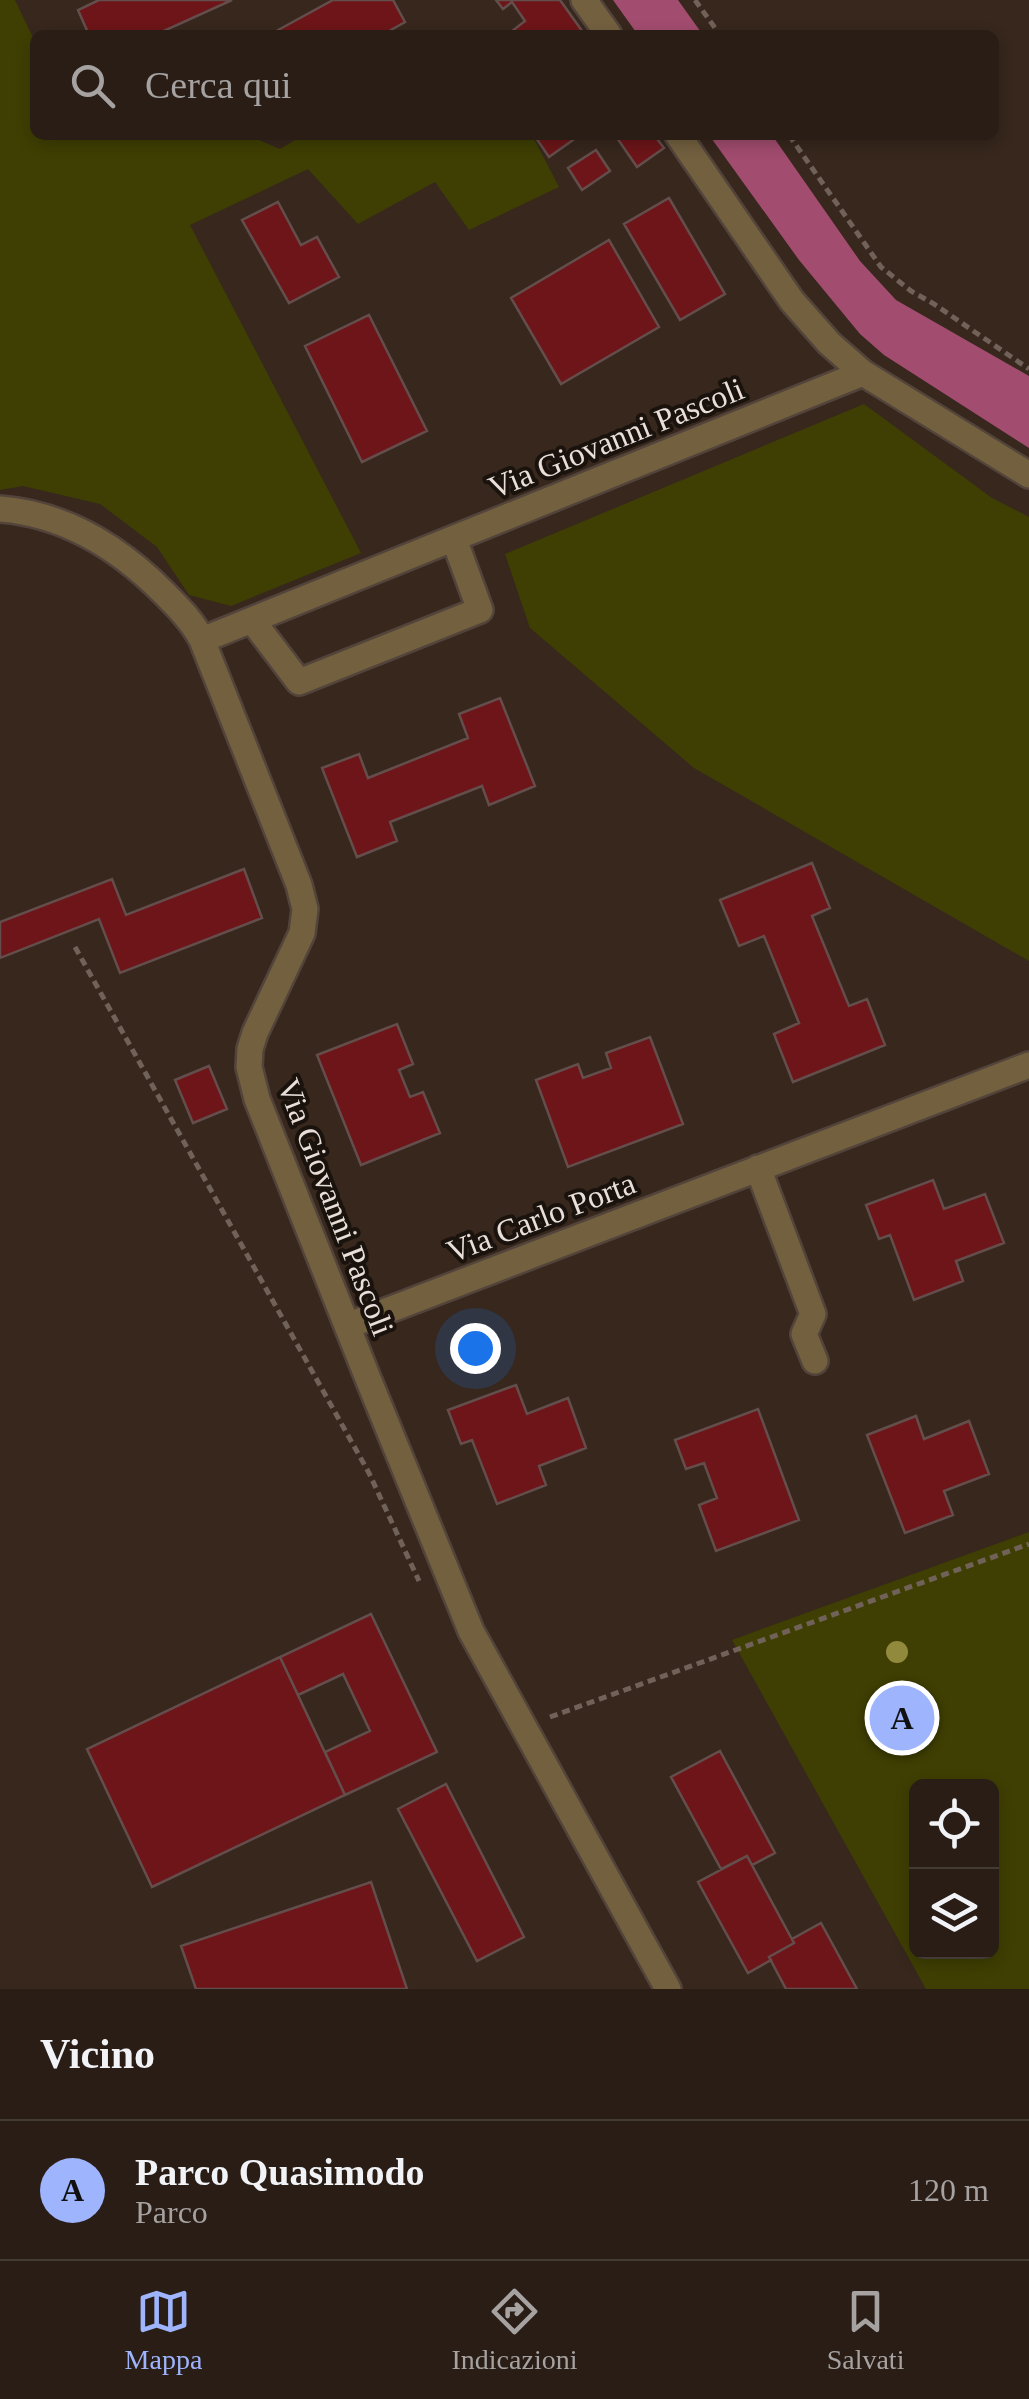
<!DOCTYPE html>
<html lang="it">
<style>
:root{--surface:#291d16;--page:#352a23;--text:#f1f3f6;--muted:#a5a2a1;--line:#453b35;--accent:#9eb4fd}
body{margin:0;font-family:Georgia,serif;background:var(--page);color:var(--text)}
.controls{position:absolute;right:30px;bottom:30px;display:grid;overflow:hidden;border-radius:15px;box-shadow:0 5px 15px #0003}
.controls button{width:90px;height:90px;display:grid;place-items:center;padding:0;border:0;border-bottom:2px solid var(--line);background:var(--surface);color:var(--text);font:50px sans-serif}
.you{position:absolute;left:475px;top:1348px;width:35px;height:35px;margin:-25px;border:8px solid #fff;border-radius:50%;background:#1a73e8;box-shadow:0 0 0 15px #1a73e833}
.badge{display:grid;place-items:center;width:65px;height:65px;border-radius:50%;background:var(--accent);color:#111;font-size:32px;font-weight:700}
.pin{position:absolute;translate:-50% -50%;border:5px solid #fff;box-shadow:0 2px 10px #0006}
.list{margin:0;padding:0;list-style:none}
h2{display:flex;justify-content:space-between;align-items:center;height:130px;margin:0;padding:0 40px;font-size:42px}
h2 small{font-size:32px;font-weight:400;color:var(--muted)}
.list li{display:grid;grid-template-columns:65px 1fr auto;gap:30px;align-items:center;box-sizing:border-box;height:140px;padding:0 40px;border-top:2px solid var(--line)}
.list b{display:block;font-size:38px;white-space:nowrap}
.list p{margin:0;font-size:32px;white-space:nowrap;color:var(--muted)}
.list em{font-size:32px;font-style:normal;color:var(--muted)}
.icon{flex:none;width:55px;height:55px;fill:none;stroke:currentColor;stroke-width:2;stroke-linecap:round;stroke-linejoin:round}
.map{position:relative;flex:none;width:1029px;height:1989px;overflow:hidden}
.search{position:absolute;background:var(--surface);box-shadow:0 5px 15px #0003;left:30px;right:30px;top:30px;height:110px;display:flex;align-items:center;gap:25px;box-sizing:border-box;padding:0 35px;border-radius:15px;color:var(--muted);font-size:38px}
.sheet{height:270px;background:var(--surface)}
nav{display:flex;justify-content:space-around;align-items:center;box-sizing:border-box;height:140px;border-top:2px solid var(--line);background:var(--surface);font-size:28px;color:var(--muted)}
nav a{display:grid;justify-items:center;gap:5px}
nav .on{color:var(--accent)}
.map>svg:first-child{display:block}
.green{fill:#3f3f03;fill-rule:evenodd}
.water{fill:#a24c6f}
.building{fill:#6d1518;stroke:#644e4c;stroke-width:2.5}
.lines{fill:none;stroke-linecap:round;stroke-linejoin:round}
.minor-casing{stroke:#53443b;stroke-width:30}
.path{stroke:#706259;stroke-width:5;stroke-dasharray:8 5;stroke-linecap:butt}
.minor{stroke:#73603f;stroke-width:25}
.tree{fill:#918a3d}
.labels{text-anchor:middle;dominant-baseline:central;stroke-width:8;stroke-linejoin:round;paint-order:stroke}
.street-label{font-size:32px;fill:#e9ded8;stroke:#19120d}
</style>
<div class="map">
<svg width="1029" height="1989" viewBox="0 0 1029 1989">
<rect width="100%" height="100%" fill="#37271d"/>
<!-- green -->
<path class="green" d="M 0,0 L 15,0 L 35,42 L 35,135 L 247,135 L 280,149 L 304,135 L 532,135 L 559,187 L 469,230 L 435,182 L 358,224 L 308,169 L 190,225 L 361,553 L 231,606 L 189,595 L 157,547 L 100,504 L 23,486 L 0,490 Z
M 864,404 L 992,498 L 1029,517 L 1029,961 L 694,768 L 530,628 L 505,554 Z
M 1029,1532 L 1029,1989 L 926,1989 L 732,1640 ZM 916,1786 L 992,1786 L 992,1952 L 916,1952 Z"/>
<!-- water -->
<path class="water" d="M 613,0 L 678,0 L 703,35 L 638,35 Z
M 709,135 L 772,135 L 860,261 L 896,300 L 1029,376 L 1029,448 L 884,355 L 860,334 L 799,260 Z"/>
<!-- building -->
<path class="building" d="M 99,0 L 232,0 L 155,35 L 89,35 L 78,10 Z
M 333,0 L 393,0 L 405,22 L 382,35 L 269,35 Z
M 496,0 L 560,0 L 585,35 L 507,35 L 525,21 L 512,2 L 503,9 Z
M 534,135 L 580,135 L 549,157 Z
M 615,135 L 654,135 L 664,148 L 637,167 Z
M 596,150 L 610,171 L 582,190 L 568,168 Z
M 669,198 L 725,294 L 680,320 L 624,224 Z
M 278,202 L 301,245 L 317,237 L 339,277 L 289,303 L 242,220 Z
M 609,240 L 659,327 L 561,384 L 511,298 Z
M 369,315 L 427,431 L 362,462 L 305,346 Z
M 500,698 L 535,786 L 489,805 L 482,786 L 390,822 L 397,841 L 357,857 L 322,768 L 359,754 L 368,778 L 468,738 L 459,714 Z
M 812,863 L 830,908 L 812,916 L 849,1006 L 867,999 L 885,1045 L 793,1082 L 774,1034 L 799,1023 L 764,936 L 739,946 L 720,900 Z
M 244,869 L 262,918 L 120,973 L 99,919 L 0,958 L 0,922 L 112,879 L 126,915 Z
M 397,1024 L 413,1064 L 399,1070 L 410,1097 L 423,1092 L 440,1133 L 361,1165 L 317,1055 Z
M 650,1037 L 683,1124 L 568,1167 L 536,1080 L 578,1064 L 583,1078 L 611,1068 L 606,1053 Z
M 209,1066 L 227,1109 L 193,1123 L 175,1080 Z
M 933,1180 L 944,1209 L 985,1194 L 1004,1243 L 956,1261 L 963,1281 L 914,1300 L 890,1235 L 879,1239 L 866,1205 Z
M 516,1385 L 527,1414 L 568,1398 L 586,1448 L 539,1466 L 546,1485 L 497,1504 L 472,1440 L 461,1444 L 448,1410 Z
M 758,1409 L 799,1520 L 716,1551 L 699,1505 L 717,1498 L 704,1463 L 686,1469 L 675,1440 Z
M 916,1416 L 924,1439 L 969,1421 L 989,1474 L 944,1491 L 953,1515 L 905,1533 L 867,1435 Z
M 371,1614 L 437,1752 L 345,1795 L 325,1752 L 370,1731 L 343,1674 L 298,1695 L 280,1657 Z
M 280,1657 L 345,1795 L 152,1887 L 87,1749 Z
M 720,1751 L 775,1853 L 752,1865 L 747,1856 L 721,1869 L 671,1777 Z
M 446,1784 L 524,1937 L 477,1961 L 398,1809 Z
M 747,1856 L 794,1943 L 769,1957 L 771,1960 L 748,1973 L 698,1882 Z
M 371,1882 L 407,1989 L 196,1989 L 181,1946 Z
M 821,1923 L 857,1989 L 786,1989 L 769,1957 L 794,1943 L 792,1939 Z"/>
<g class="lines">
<defs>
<path id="minor" d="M 584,0 L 609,35
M 678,135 L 792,301 L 829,343 L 863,373 L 1029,475
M 0,509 C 65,514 118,547 163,592 C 178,607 193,622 202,640
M 252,620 L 299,682 L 480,610 L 454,539
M 758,1168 L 813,1314 L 804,1334 L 815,1361
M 347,1326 L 1029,1065
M 668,1989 L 471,1631 L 369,1381 L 257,1099 L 249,1067 L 250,1049 L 255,1033 L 302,933 L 305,909 L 299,885 L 202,640 L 863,373"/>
</defs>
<!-- minor casing -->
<use href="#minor" class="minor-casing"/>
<!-- path -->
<path class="path" d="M 695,0 L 720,35
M 789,135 L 881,267 L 911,291 L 934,304 L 1029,369
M 75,947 L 369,1473 L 419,1581
M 550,1717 L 1029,1544"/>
<!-- minor -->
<use href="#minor" class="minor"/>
</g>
<!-- trees -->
<circle class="tree" cx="897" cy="1652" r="11"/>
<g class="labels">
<!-- street labels -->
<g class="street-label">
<text transform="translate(616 438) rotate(-22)">Via Giovanni Pascoli</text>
<text transform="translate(336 1207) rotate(69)">Via Giovanni Pascoli</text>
<text transform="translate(541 1217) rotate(-21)">Via Carlo Porta</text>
</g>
</g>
</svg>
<div class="controls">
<button><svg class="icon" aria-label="locate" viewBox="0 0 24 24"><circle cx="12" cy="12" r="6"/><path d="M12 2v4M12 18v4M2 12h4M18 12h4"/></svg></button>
<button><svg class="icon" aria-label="layers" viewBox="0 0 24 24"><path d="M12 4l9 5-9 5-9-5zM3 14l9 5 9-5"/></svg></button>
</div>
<div class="you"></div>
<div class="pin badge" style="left:902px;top:1718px">A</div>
<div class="search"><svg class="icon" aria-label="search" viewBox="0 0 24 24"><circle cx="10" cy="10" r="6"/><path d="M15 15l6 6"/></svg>Cerca qui</div>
</div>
<section class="sheet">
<h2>Vicino<small></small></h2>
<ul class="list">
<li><span class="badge">A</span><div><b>Parco Quasimodo</b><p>Parco</p></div><em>120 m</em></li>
</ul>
</section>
<nav>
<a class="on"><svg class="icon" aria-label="map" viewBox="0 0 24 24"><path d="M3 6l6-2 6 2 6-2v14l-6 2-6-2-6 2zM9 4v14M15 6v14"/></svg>Mappa</a>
<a><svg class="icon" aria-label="directions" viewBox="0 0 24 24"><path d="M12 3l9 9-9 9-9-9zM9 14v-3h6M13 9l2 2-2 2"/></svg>Indicazioni</a>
<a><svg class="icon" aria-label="saved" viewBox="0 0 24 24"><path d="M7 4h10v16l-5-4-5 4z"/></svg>Salvati</a>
</nav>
